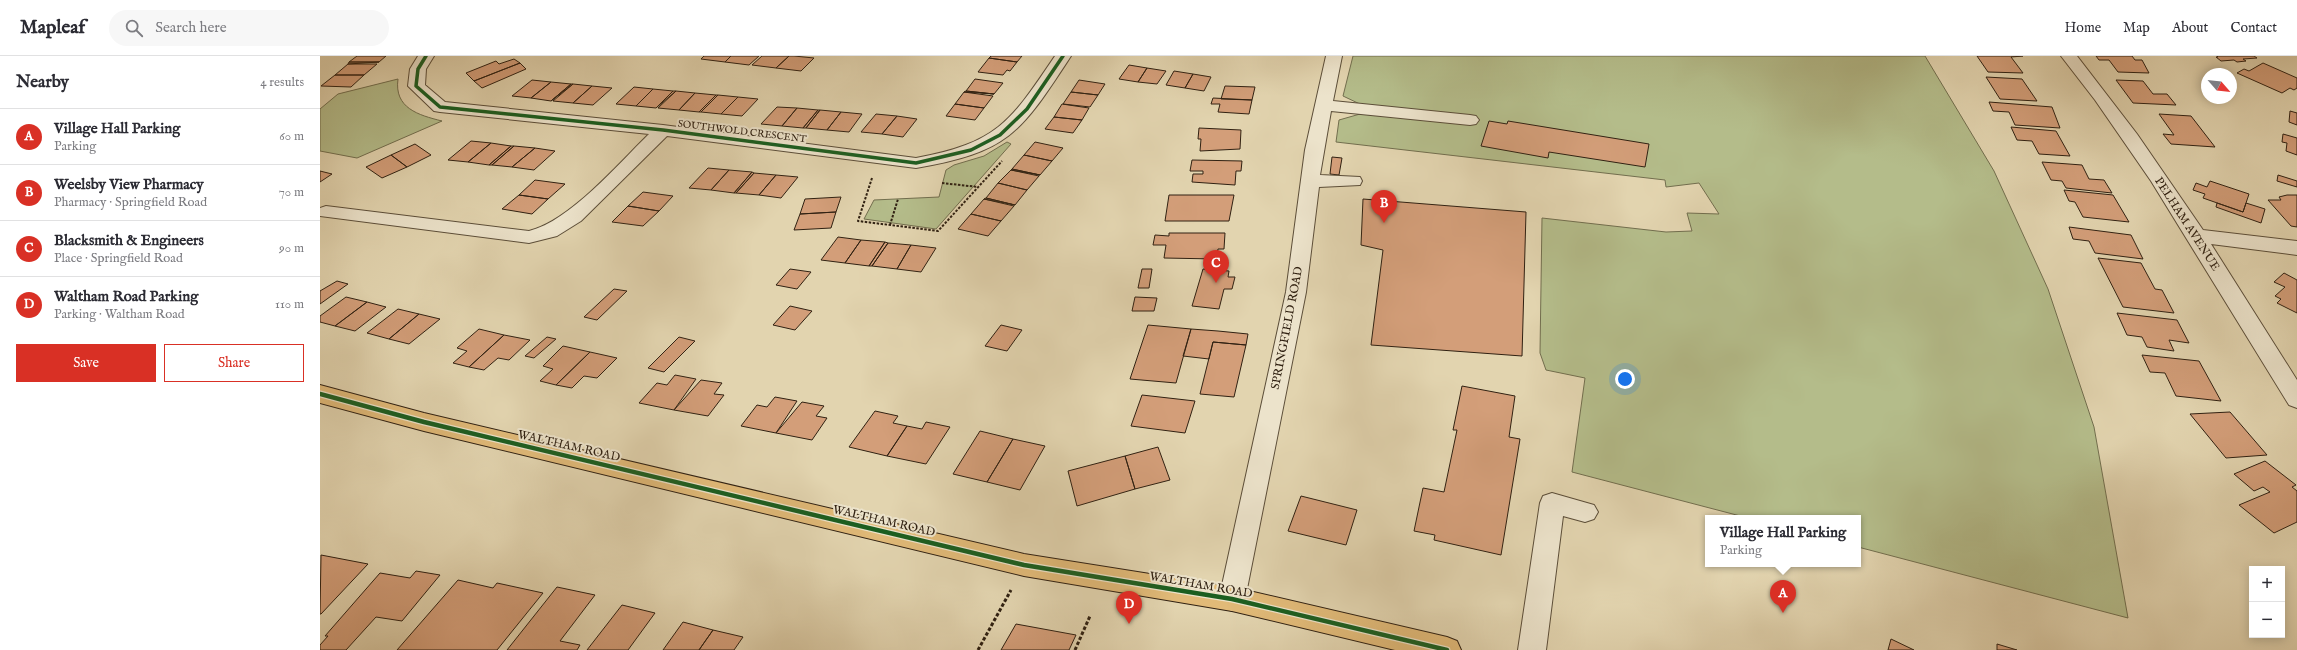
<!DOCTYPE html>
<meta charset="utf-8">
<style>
:root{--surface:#fff;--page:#f7f7f7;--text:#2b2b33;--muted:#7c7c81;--line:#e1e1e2;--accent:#d93025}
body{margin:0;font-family:"IM FELL English",serif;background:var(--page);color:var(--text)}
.controls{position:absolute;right:12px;bottom:12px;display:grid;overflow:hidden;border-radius:0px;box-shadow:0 2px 10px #0003}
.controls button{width:36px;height:36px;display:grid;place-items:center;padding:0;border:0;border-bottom:1px solid var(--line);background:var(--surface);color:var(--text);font:20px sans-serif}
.compass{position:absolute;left:1881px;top:12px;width:36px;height:36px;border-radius:50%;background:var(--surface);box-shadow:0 2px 10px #0003;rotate:118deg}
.you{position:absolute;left:1305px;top:323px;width:14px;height:14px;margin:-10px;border:3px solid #fff;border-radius:50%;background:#1a73e8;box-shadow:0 0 0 6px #1a73e833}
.badge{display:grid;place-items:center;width:26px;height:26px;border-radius:50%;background:var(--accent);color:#fff;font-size:13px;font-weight:700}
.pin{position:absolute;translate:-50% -33px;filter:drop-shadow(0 1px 2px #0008)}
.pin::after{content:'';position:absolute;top:21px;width:14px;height:12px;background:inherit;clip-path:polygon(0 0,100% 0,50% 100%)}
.popup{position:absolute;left:1385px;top:459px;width:156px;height:52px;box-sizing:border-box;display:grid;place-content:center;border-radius:0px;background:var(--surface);filter:drop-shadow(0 1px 3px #0005);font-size:13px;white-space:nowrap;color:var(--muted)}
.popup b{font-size:15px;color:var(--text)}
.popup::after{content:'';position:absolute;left:50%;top:100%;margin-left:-8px;border:8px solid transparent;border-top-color:var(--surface)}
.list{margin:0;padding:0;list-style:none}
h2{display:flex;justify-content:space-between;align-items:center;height:52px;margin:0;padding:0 16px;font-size:17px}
h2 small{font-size:13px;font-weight:400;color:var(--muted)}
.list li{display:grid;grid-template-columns:26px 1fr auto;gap:12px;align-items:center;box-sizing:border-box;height:56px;padding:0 16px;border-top:1px solid var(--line)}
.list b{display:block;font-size:15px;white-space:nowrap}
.list p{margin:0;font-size:13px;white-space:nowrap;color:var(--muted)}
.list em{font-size:13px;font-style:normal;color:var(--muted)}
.actions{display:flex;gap:8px;padding:12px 16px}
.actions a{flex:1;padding:9px 0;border:1px solid var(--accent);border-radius:0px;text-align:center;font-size:14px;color:var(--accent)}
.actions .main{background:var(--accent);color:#fff}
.icon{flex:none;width:22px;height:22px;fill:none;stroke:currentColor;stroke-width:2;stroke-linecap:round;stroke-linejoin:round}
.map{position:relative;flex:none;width:1977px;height:594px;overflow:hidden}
header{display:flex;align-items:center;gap:24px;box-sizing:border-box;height:56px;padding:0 20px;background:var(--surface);border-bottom:1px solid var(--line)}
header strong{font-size:19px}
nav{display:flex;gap:22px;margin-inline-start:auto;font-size:14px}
.search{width:280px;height:36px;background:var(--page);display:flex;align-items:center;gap:10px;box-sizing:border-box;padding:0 14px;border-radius:22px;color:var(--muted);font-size:15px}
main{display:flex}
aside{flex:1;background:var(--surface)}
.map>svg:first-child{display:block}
.green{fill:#b4bc8a;stroke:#726e4e}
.building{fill:#d39e79;stroke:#302112}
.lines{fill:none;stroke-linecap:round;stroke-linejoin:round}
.minor-casing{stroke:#5c4e39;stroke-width:2}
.major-casing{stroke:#302112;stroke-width:2}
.path-far1{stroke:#302112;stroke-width:2;stroke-dasharray:2.5 1.5;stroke-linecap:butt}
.path{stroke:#302112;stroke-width:3;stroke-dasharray:3.5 2;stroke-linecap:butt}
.minor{fill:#ece3cb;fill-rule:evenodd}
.major{fill:#e1ba78;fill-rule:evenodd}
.cycleway-far1-casing{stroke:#ece3cb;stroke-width:5.5}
.cycleway-casing{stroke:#ece3cb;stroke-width:7}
.cycleway-far1{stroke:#1b5e20;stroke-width:3.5}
.cycleway{stroke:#1b5e20;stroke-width:4.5}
.labels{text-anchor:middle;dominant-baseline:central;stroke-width:4;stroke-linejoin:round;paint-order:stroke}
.far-street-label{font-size:10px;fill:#302112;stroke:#ece3cb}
.street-label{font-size:12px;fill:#302112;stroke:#ece3cb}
</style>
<header>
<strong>Mapleaf</strong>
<div class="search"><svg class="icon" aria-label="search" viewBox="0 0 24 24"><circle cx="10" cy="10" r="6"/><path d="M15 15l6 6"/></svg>Search here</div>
<nav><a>Home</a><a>Map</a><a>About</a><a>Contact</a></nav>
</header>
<main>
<aside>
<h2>Nearby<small>4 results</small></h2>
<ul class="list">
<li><span class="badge">A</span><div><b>Village Hall Parking</b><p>Parking</p></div><em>60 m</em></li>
<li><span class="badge">B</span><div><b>Weelsby View Pharmacy</b><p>Pharmacy · Springfield Road</p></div><em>70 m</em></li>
<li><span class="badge">C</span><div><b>Blacksmith &amp; Engineers</b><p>Place · Springfield Road</p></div><em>90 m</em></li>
<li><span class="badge">D</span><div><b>Waltham Road Parking</b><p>Parking · Waltham Road</p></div><em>110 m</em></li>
</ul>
<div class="actions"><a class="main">Save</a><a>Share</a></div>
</aside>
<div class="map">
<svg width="1977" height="594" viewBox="0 0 1977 594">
<rect width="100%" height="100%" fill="#e2d4af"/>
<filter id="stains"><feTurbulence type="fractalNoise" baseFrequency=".005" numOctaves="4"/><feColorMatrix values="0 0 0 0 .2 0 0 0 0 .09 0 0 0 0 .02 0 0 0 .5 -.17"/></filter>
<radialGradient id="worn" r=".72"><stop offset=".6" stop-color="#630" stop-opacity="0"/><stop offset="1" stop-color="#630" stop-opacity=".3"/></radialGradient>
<!-- green -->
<path class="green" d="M 1033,0 L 1605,0 L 1674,115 L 1728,233 L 1774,371 L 1808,562 L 1538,491 L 1538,462 L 1428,462 L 1252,416 L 1265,322 L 1226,314 L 1220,297 L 1222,162 L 1346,176 L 1372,175 L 1367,157 L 1399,158 L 1379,127 L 1346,131 L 1345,124 L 1016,86 L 1019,64 L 1040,58 L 1042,49 L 1023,40 Z
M 78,23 C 74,52 98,59 122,65 L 37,102 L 0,95 L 0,53 L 18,38 Z
M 687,86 L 691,88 L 616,173 L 544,163 L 554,144 L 619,141 L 626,114 L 634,109 L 664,100 Z"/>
<!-- building -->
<path class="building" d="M 37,0 L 66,0 L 59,6 L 29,6 Z
M 384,0 L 411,0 L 405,6 L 381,3 Z
M 411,0 L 439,0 L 429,9 L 405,6 Z
M 442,0 L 469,0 L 456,12 L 432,9 Z
M 469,0 L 474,0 L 494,2 L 481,15 L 456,12 Z
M 671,0 L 702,0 L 697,6 L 669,2 Z
M 1657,0 L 1703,0 L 1691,1 L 1703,17 L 1668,16 Z
M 1776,0 L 1812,0 L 1815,4 L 1822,4 L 1829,17 L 1798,16 L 1789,4 L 1779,4 Z
M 1897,0 L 1934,0 L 1937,2 L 1923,3 L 1926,5 L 1917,6 L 1914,4 L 1901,5 L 1896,1 L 1898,1 Z
M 669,2 L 697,6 L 690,15 L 687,14 L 683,19 L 658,16 Z
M 194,3 L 200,7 L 154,25 L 146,17 L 176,5 L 179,8 Z
M 29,6 L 59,6 L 28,8 Z
M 200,7 L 206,13 L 162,32 L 154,25 Z
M 1943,7 L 1977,22 L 1977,32 L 1974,34 L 1970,32 L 1962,37 L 1917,17 L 1924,13 L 1929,15 Z
M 28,8 L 57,8 L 44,19 L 15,19 Z
M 809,9 L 827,12 L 818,26 L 799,23 Z
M 827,12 L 846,15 L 837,28 L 818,26 Z
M 854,15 L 873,18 L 865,32 L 846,29 Z
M 873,18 L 891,21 L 884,35 L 865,32 Z
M 15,19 L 44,19 L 31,31 L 1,30 Z
M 1666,21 L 1702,23 L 1717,45 L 1680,43 Z
M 655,23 L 683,27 L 674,38 L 646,35 Z
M 212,24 L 231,26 L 211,42 L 192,40 Z
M 759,24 L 785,28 L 778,39 L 751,36 Z
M 1796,24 L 1823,25 L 1833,38 L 1847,38 L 1856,49 L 1813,47 Z
M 231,26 L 251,28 L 231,45 L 211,42 Z
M 251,28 L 253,28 L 231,45 Z
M 253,28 L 272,30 L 253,47 L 233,45 Z
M 272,30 L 292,32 L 273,49 L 253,47 Z
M 905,30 L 935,31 L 932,44 L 901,43 Z
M 314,31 L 333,33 L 316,50 L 296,48 Z
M 333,33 L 353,35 L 336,52 L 316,50 Z
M 353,35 L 356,35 L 336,52 Z
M 356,35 L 375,37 L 359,54 L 338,52 Z
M 646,35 L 674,38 L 644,36 Z
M 644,36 L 673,40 L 664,52 L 635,48 Z
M 751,36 L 778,39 L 770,51 L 743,48 Z
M 375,37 L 396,39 L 379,56 L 359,54 Z
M 396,39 L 398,39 L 381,56 L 379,56 Z
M 398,39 L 418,41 L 401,58 L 381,56 Z
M 418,41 L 438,43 L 422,60 L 401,58 Z
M 893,42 L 932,44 L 929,58 L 898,56 L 900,48 L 891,48 Z
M 1669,46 L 1732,51 L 1740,72 L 1695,69 L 1689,56 L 1673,55 Z
M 635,48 L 664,52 L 655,64 L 626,60 Z
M 742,48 L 769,52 L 762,64 L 734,61 Z
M 457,51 L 477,52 L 462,70 L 441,68 Z
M 477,52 L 498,54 L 483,72 L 462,70 Z
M 498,54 L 500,54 L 486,72 L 483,72 Z
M 500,54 L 521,56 L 507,74 L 486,72 Z
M 1970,55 L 1977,57 L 1977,69 L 1969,66 Z
M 521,56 L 542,58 L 529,76 L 507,74 Z
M 556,58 L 577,60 L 562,78 L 541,76 Z
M 1839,58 L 1871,60 L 1895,91 L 1851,88 L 1843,78 L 1854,79 Z
M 577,60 L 597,63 L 583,81 L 562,78 Z
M 734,61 L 762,64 L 753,77 L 725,73 Z
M 1169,65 L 1187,68 L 1188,65 L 1329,88 L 1325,111 L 1229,96 L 1228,102 L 1161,90 Z
M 1691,71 L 1736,75 L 1750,100 L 1719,98 L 1712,85 L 1697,84 Z
M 879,72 L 921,74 L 920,93 L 880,95 L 881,83 L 878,83 Z
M 1963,78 L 1977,82 L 1977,99 L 1966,95 L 1967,87 L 1962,86 Z
M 151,85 L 171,87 L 148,106 L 128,104 Z
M 715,86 L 743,92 L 732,105 L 704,99 Z
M 171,87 L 191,90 L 169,109 L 148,106 Z
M 95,88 L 111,99 L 87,111 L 71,99 Z
M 191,90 L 194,90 L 172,109 L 169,109 Z
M 194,90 L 215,92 L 192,111 L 172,109 Z
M 215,92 L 235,95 L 214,114 L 192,111 Z
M 71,99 L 87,111 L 62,122 L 46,111 Z
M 704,99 L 732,105 L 720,119 L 692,113 Z
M 1012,101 L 1022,102 L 1019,119 L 1010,118 Z
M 872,104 L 922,105 L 921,115 L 916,115 L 915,129 L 872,126 L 873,118 L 883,118 L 883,115 L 870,115 Z
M 1722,106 L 1762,109 L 1769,123 L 1784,124 L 1792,137 L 1746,132 L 1742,125 L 1731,124 Z
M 388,112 L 409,114 L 391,134 L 369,132 Z
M 692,113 L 720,119 L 691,114 Z
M 409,114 L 432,116 L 414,137 L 391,134 Z
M 691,114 L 719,120 L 707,134 L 678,127 Z
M 0,115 L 12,118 L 0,126 Z
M 432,116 L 434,117 L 416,137 L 414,137 Z
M 434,117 L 456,119 L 439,139 L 416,137 Z
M 456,119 L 478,121 L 461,142 L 439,139 Z
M 1958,119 L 1977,125 L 1977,131 L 1957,125 Z
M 215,124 L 245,128 L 228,143 L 199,139 Z
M 1890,125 L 1929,138 L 1923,156 L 1883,142 L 1885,138 L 1873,134 L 1876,127 L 1887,131 Z
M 678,127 L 707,134 L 695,149 L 666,142 Z
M 1744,134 L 1793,139 L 1809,166 L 1763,161 L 1755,146 L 1749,145 Z
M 323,136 L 353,140 L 339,155 L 308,150 Z
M 199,139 L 228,143 L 212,158 L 182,153 Z
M 849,139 L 914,139 L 909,165 L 845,165 Z
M 1967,139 L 1977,139 L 1977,171 L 1971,170 L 1948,144 L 1961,144 L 1959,141 Z
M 521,141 L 516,156 L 480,158 L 485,143 Z
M 666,142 L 695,149 L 664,143 Z
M 664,143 L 694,150 L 681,165 L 651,158 Z
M 1043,143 L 1206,156 L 1202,300 L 1051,289 L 1063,194 L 1041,189 Z
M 1897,147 L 1923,156 L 1926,147 L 1945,153 L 1941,167 L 1896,151 Z
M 308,150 L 339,155 L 323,170 L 292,166 Z
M 516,156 L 511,172 L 474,174 L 480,158 Z
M 651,158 L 681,165 L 668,180 L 638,173 Z
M 1749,171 L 1811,179 L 1823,203 L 1775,197 L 1769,185 L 1753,183 Z
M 849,177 L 905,177 L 904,193 L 898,193 L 896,203 L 844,202 L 846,189 L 833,189 L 835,179 L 849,180 Z
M 518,181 L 541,184 L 525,207 L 501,204 Z
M 541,184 L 565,186 L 549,210 L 525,207 Z
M 565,186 L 568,187 L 552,210 L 549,210 Z
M 568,187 L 591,189 L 577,213 L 552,210 Z
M 591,189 L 616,192 L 601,216 L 577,213 Z
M 1778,202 L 1821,207 L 1835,233 L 1842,234 L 1854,257 L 1803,251 Z
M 470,213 L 491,216 L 477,233 L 456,229 Z
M 822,213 L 832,213 L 829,232 L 818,232 Z
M 883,213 L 909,215 L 908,221 L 915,221 L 912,233 L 904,233 L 899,253 L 872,250 Z
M 1964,217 L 1977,224 L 1977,257 L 1957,247 L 1961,243 L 1955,240 L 1965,231 L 1954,226 Z
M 17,225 L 28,228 L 0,248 L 0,235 Z
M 294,233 L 307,235 L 277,264 L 264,261 Z
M 26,241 L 47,246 L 15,270 L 0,266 L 0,260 Z
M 815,241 L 837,242 L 834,255 L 812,255 Z
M 47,246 L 66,251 L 35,275 L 15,270 Z
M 470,250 L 492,255 L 475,274 L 453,269 Z
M 78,253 L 99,258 L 69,283 L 47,277 Z
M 1797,257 L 1857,264 L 1869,287 L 1849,284 L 1854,295 L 1827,291 L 1822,281 L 1807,279 Z
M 99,258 L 120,263 L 89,288 L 69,283 Z
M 681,269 L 702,274 L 687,295 L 665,290 Z
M 828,269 L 871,273 L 856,327 L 810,323 Z
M 159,273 L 184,279 L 149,311 L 133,307 L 147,295 L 137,292 Z
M 871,273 L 898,275 L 928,278 L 926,289 L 893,286 L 889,303 L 863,300 Z
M 184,279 L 210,284 L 189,304 L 178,302 L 164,314 L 149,311 Z
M 227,281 L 236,283 L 214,302 L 205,300 Z
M 359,281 L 375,285 L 344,316 L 328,312 Z
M 893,286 L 926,289 L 914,341 L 880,338 Z
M 243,290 L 270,296 L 236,329 L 220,325 L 233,313 L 223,310 Z
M 270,296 L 297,302 L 277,322 L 264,320 L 252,332 L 236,329 Z
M 1822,299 L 1879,305 L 1901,345 L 1856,340 L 1845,317 L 1830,316 Z
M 355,319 L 376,323 L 354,354 L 319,347 L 337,327 L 347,329 Z
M 381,324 L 402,327 L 394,338 L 404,339 L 388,360 L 354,354 Z
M 1142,330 L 1195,340 L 1189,381 L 1200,383 L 1181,499 L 1114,484 L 1115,479 L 1094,475 L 1103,432 L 1124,436 L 1137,374 L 1133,374 Z
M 822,339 L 875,345 L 865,377 L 811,370 Z
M 455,341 L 477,345 L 456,377 L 421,370 L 437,349 L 447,351 Z
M 482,346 L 504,350 L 496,360 L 507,362 L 492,384 L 456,377 Z
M 555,355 L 578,360 L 573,367 L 587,370 L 567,400 L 529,391 Z
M 1910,356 L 1947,399 L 1906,402 L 1870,358 Z
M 606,366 L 630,371 L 606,408 L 567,400 L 587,370 L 602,373 Z
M 660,375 L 693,383 L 667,426 L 633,418 Z
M 693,383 L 725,390 L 700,434 L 667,426 Z
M 838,391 L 850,424 L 815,433 L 805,400 Z
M 805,400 L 815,433 L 757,450 L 748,415 Z
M 1945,405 L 1976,429 L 1972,431 L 1977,435 L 1977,466 L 1954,477 L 1919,449 L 1950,436 L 1943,431 L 1934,435 L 1914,418 Z
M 981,440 L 1037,454 L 1026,489 L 968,475 Z
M 1,499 L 48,508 L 1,558 L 0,558 Z
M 96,515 L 120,519 L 82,565 L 56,561 L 26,594 L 0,594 L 0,589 L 8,580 L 5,580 L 60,517 L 90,522 Z
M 138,524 L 173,532 L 177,527 L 223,537 L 177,594 L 77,594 Z
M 237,531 L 275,539 L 240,585 L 260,589 L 257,594 L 187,594 Z
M 302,549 L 335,557 L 308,594 L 267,594 Z
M 363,566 L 393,574 L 379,594 L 343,594 Z
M 696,568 L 756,579 L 749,594 L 681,594 Z
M 393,574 L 423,581 L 414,594 L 379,594 Z
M 1571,583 L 1594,594 L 1568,594 Z
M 1677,588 L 1697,594 L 1677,594 Z"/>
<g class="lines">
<defs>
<path id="minor" d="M 98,0 L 114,0 L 106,13 L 105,29 L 125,46 L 343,69 L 596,102 C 678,87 691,65 735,0 L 751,0 C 701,76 690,96 596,112 L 347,80 L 261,165 L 237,180 L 209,187 L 0,160 L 0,152 L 6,150 L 209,175 C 250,165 298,108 329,78 L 120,56 L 114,55 L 88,30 L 90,13 Z
M 1006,0 L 1022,0 L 1013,45 L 1150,59 L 1156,60 L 1159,64 L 1156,68 L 1150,69 L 1011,55 L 1000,119 L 1040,121 L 1042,125 L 1040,129 L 999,131 L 986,236 L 925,543 L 921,551 L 912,555 L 903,551 L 899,543 L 966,236 L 985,94 Z
M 1741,0 L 1757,0 L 1817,78 L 1883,174 L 1977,185 L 1977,199 L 1891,188 L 1977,324 L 1977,352 L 1969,349 L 1831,125 L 1775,44 Z
M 1232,437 L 1274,449 L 1278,456 L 1274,463 L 1265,466 L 1243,460 L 1226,594 L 1198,594 L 1220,447 L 1223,440 Z"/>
<path id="major" d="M 0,329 L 104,357 L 704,498 L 912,531 L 1127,581 L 1137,585 L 1141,594 L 1075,594 L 912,555 L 704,520 L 104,375 L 0,347 Z"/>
</defs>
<!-- minor casing -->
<use href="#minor" class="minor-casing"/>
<!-- major casing -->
<use href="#major" class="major-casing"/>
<!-- path-far1 -->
<path class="path-far1" d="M 552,122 L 538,165 L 618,175 L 682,105
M 622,127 L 658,131
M 570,169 L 578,143"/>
<!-- path -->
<path class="path" d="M 658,594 L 691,534
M 755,594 L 770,560"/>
<!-- minor -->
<use href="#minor" class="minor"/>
<!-- major -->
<use href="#major" class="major"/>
<defs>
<path id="cycleway-far1" d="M 106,0 L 98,13 L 96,30 L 120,51 L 343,74 L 596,107 L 651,94 L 680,79 L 707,53 L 743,0"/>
<path id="cycleway" d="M 0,338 L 104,366 L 704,509 L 912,543 L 1127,594"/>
</defs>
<!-- cycleway-far1 casing -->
<use href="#cycleway-far1" class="cycleway-far1-casing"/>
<!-- cycleway casing -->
<use href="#cycleway" class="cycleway-casing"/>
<!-- cycleway-far1 -->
<use href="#cycleway-far1" class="cycleway-far1"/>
<!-- cycleway -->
<use href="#cycleway" class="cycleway"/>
</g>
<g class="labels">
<!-- far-street labels -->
<g class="far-street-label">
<text transform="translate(422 76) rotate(7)">SOUTHWOLD CRESCENT</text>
</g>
<!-- street labels -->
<g class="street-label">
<text transform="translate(1867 168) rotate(57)">PELHAM AVENUE</text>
<text transform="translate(967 272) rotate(-79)">SPRINGFIELD ROAD</text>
<text transform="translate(249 390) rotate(13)">WALTHAM ROAD</text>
<text transform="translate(564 465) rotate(13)">WALTHAM ROAD</text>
<text transform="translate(881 529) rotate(10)">WALTHAM ROAD</text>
</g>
</g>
<rect width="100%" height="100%" filter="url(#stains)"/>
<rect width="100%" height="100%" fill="url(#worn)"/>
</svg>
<div class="controls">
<button>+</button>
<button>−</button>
</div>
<svg class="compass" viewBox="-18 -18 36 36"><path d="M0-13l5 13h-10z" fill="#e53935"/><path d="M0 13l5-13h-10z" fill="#7c7c81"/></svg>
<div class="you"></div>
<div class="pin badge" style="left:1463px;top:557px">A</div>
<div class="popup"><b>Village Hall Parking</b>Parking</div>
<div class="pin badge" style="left:1064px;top:167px">B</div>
<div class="pin badge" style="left:896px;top:227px">C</div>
<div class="pin badge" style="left:809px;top:568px">D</div>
</div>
</main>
